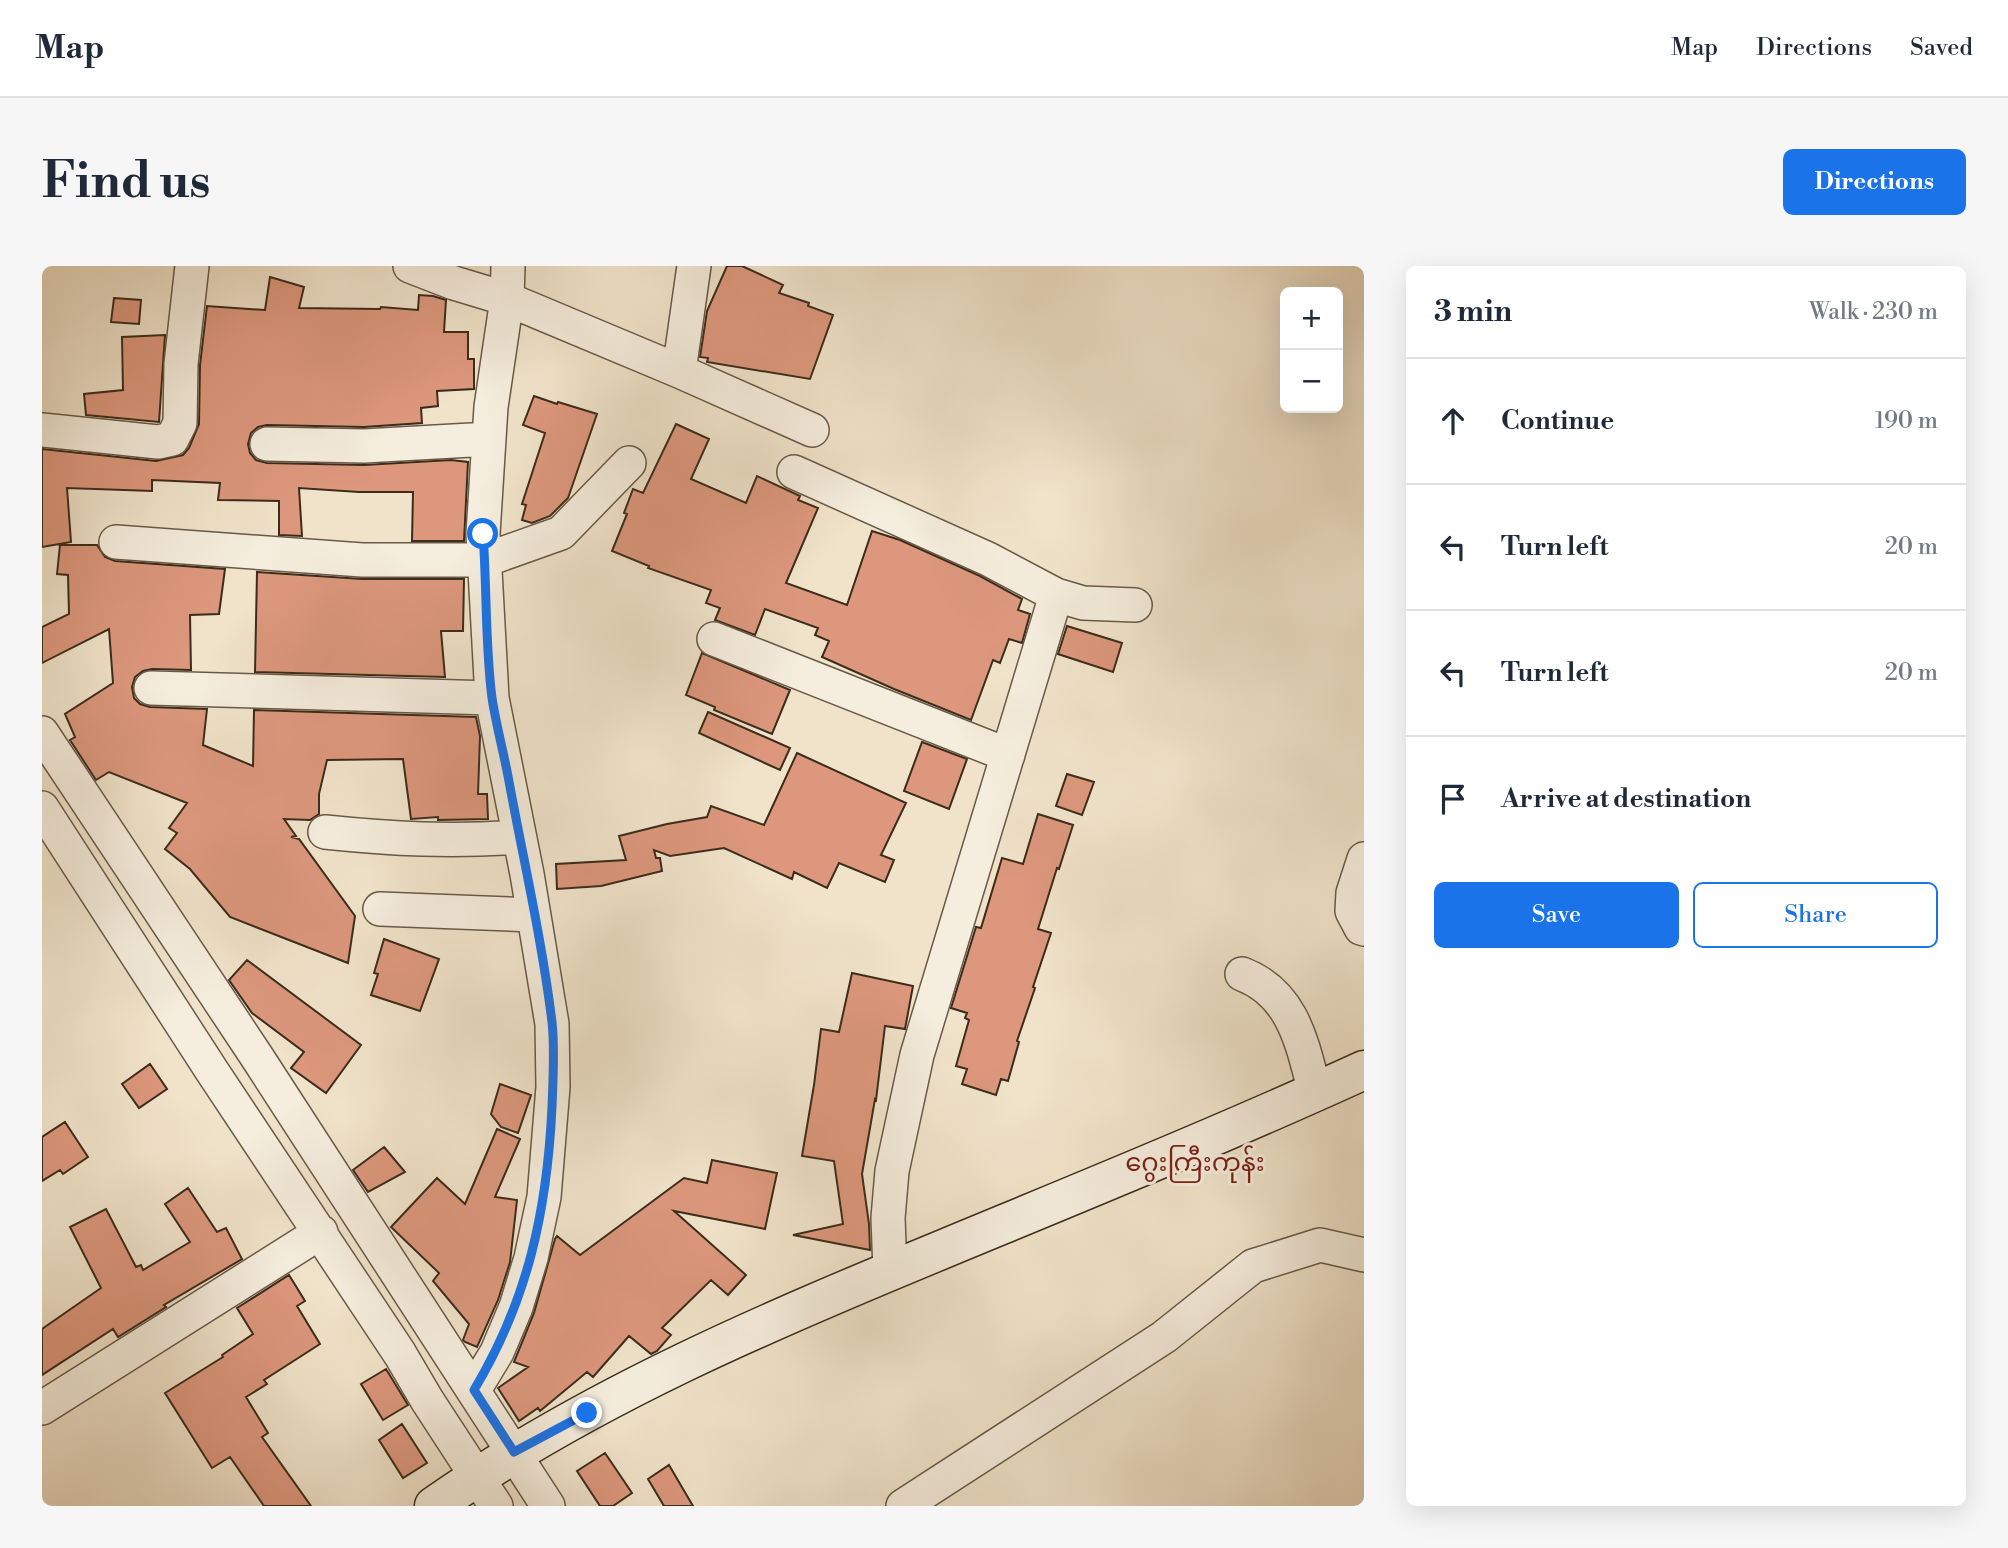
<!DOCTYPE html>
<meta charset="utf-8">
<style>
:root{--surface:#fff;--page:#f6f6f7;--text:#1f2937;--muted:#747a83;--line:#e0e1e3;--accent:#1a73e8}
body{margin:0;font-family:"Libre Bodoni","Noto Sans Myanmar",serif;background:var(--page);color:var(--text)}
.controls{position:absolute;right:21px;top:21px;display:grid;overflow:hidden;border-radius:10px;box-shadow:0 7px 28px #0002}
.controls button{width:63px;height:63px;display:grid;place-items:center;padding:0;border:0;border-bottom:2px solid var(--line);background:var(--surface);color:var(--text);font:35px sans-serif}
.stop{position:absolute;width:21px;height:21px;margin:-16px;border:5px solid #1a73e8;border-radius:50%;background:#fff}
.stop.end{background:#1a73e8;border-color:#fff;box-shadow:0 2px 7px #0008}
.list{margin:0;padding:0;list-style:none}
h2{display:flex;justify-content:space-between;align-items:center;height:91px;margin:0;padding:0 28px;font-size:30px}
h2 small{font-size:23px;font-weight:400;color:var(--muted)}
.list li{display:grid;grid-template-columns:46px 1fr auto;gap:21px;align-items:center;box-sizing:border-box;height:126px;padding:0 28px;border-top:2px solid var(--line)}
.list b{display:block;font-size:26px;white-space:nowrap}
.list em{font-size:23px;font-style:normal;color:var(--muted)}
.actions{display:flex;gap:14px;padding:21px 28px}
.actions a{flex:1;padding:16px 0;border:2px solid var(--accent);border-radius:10px;text-align:center;font-size:24px;color:var(--accent)}
.actions .main{background:var(--accent);color:#fff}
.icon{flex:none;width:38px;height:38px;fill:none;stroke:currentColor;stroke-width:2;stroke-linecap:round;stroke-linejoin:round}
.map{position:relative;flex:none;width:1322px;height:1240px;overflow:hidden;border-radius:10px}
header{display:flex;align-items:center;gap:42px;box-sizing:border-box;height:98px;padding:0 35px;background:var(--surface);border-bottom:2px solid var(--line)}
header strong{font-size:33px}
nav{display:flex;gap:38px;margin-inline-start:auto;font-size:24px}
.intro{display:flex;align-items:center;justify-content:space-between;box-sizing:border-box;height:168px;padding:0 42px}
h1{margin:0;font-size:49px}
.button{padding:18px 32px;border-radius:10px;background:var(--accent);color:#fff;font-size:24px;font-weight:700}
main{display:flex;gap:42px;padding:0 42px}
aside{flex:1;background:var(--surface);border-radius:10px;box-shadow:0 7px 28px #0002}
.map>svg:first-child{display:block}
.building{fill:#dc977c;stroke:#3b2c1b;stroke-width:2}
.lines{fill:none;stroke-linecap:round;stroke-linejoin:round}
.street-casing{stroke:#685a47;stroke-width:36}
.secondary-casing{stroke:#3b2c1b;stroke-width:41}
.street{stroke:#f5eddd;stroke-width:33}
.secondary{stroke:#f5eddd;stroke-width:38}
.route{stroke:#1a73e8;stroke-width:9}
.labels{text-anchor:middle;dominant-baseline:central;stroke-width:6;stroke-linejoin:round;paint-order:stroke}
.quarter-label{font-size:26px;fill:#7a1f14;stroke:#f5eddd}
</style>
<header>
<strong>Map</strong>
<nav><a>Map</a><a>Directions</a><a>Saved</a></nav>
</header>
<div class="intro"><h1>Find us</h1><a class="button">Directions</a></div>
<main>
<div class="map">
<svg width="1322" height="1240" viewBox="0 0 1322 1240">
<rect width="100%" height="100%" fill="#f0e3ca"/>
<filter id="stains"><feTurbulence type="fractalNoise" baseFrequency=".00286" numOctaves="4"/><feColorMatrix values="0 0 0 0 .2 0 0 0 0 .09 0 0 0 0 .02 0 0 0 .5 -.17"/></filter>
<radialGradient id="worn" r=".72"><stop offset=".6" stop-color="#630" stop-opacity="0"/><stop offset="1" stop-color="#630" stop-opacity=".3"/></radialGradient>
<!-- building -->
<path class="building" d="M 685,0 L 700,0 L 741,19 L 737,27 L 767,37 L 766,40 L 791,49 L 768,113 L 665,96 L 666,92 L 658,91 L 665,45 Z
M 228,11 L 262,21 L 257,42 L 338,43 L 339,41 L 376,44 L 377,29 L 391,30 L 404,34 L 402,66 L 426,66 L 426,93 L 432,93 L 432,123 L 395,125 L 396,140 L 379,142 L 380,157 L 322,161 L 225,159 L 216,161 L 209,167 L 206,178 L 208,187 L 214,194 L 225,197 L 322,199 L 409,194 L 426,196 L 422,275 L 370,275 L 371,226 L 317,226 L 257,222 L 260,270 L 237,269 L 237,235 L 176,234 L 178,217 L 110,214 L 110,225 L 25,222 L 29,276 L 0,281 L 0,183 L 114,195 L 141,189 L 147,182 L 157,158 L 158,99 L 165,40 L 223,44 Z
M 72,32 L 99,34 L 97,58 L 69,56 Z
M 123,69 L 117,156 L 44,149 L 42,128 L 81,124 L 80,71 Z
M 492,130 L 515,138 L 516,136 L 555,148 L 526,232 L 508,250 L 490,257 L 480,254 L 484,239 L 480,238 L 503,167 L 481,159 Z
M 634,158 L 667,173 L 649,213 L 704,237 L 715,210 L 758,230 L 756,234 L 776,242 L 744,317 L 805,339 L 830,265 L 858,274 L 938,310 L 980,333 L 976,344 L 988,348 L 980,377 L 967,373 L 958,397 L 951,394 L 929,454 L 852,423 L 780,391 L 787,375 L 773,369 L 776,362 L 723,343 L 713,369 L 673,354 L 678,342 L 664,337 L 669,324 L 606,302 L 607,300 L 570,285 L 585,248 L 582,247 L 591,223 L 601,227 Z
M 18,279 L 55,279 L 63,291 L 73,295 L 183,303 L 177,348 L 148,349 L 149,404 L 110,403 L 101,405 L 93,411 L 90,421 L 92,432 L 98,438 L 108,441 L 165,443 L 161,479 L 211,500 L 212,444 L 434,451 L 438,470 L 436,528 L 445,528 L 446,553 L 396,554 L 396,551 L 369,553 L 361,493 L 285,494 L 277,528 L 277,548 L 268,554 L 242,553 L 254,570 L 249,571 L 257,573 L 313,650 L 306,697 L 188,651 L 148,603 L 123,583 L 135,567 L 127,562 L 145,537 L 67,506 L 54,514 L 28,474 L 33,471 L 23,448 L 71,417 L 67,363 L 0,397 L 0,361 L 27,348 L 26,309 L 15,308 Z
M 215,306 L 320,313 L 422,313 L 421,365 L 399,365 L 403,411 L 213,406 Z
M 1025,360 L 1080,377 L 1071,406 L 1016,388 Z
M 660,387 L 748,424 L 730,468 L 672,444 L 673,441 L 644,429 Z
M 666,446 L 748,482 L 738,504 L 657,467 Z
M 880,476 L 925,493 L 907,543 L 862,525 Z
M 755,487 L 864,537 L 839,589 L 852,594 L 843,616 L 797,597 L 785,622 L 752,606 L 750,613 L 682,582 L 628,590 L 612,584 L 614,592 L 618,592 L 620,605 L 559,620 L 515,623 L 514,598 L 584,594 L 577,570 L 625,558 L 665,551 L 669,540 L 722,559 Z
M 1025,508 L 1052,516 L 1040,549 L 1014,540 Z
M 996,548 L 1031,559 L 1017,603 L 1015,602 L 996,663 L 1009,667 L 991,721 L 993,722 L 975,775 L 977,776 L 966,815 L 959,813 L 954,829 L 920,818 L 925,803 L 914,800 L 927,754 L 923,752 L 925,747 L 909,742 L 934,661 L 939,662 L 960,592 L 981,598 Z
M 342,673 L 397,693 L 378,745 L 329,729 L 336,708 L 332,707 Z
M 205,694 L 319,779 L 284,827 L 249,802 L 262,786 L 210,747 L 187,714 Z
M 810,707 L 871,720 L 863,763 L 843,760 L 834,834 L 833,833 L 820,908 L 827,958 L 828,984 L 751,969 L 801,958 L 792,895 L 760,890 L 772,819 L 779,763 L 797,766 Z
M 108,798 L 125,823 L 97,842 L 80,818 Z
M 458,818 L 489,829 L 476,867 L 459,861 L 449,848 Z
M 23,856 L 46,891 L 21,908 L 18,904 L 0,915 L 0,871 Z
M 455,863 L 478,873 L 453,931 L 475,934 L 468,996 L 456,1034 L 435,1081 L 423,1076 L 421,1074 L 427,1058 L 391,1015 L 397,1007 L 349,961 L 395,912 L 423,938 Z
M 342,881 L 363,906 L 326,926 L 311,904 Z
M 670,894 L 735,907 L 723,963 L 632,945 L 704,1009 L 686,1029 L 669,1014 L 620,1062 L 629,1069 L 615,1085 L 609,1088 L 587,1070 L 551,1111 L 545,1106 L 498,1145 L 496,1142 L 477,1155 L 456,1122 L 486,1101 L 472,1096 L 492,1047 L 513,973 L 515,970 L 538,989 L 642,912 L 665,917 Z
M 146,922 L 175,966 L 184,962 L 200,993 L 122,1039 L 124,1041 L 76,1071 L 71,1063 L 0,1109 L 0,1063 L 59,1022 L 28,961 L 64,943 L 94,1001 L 99,999 L 101,1004 L 148,976 L 123,938 Z
M 247,1009 L 263,1035 L 255,1040 L 278,1078 L 222,1114 L 225,1118 L 204,1131 L 226,1167 L 220,1171 L 269,1240 L 222,1240 L 188,1191 L 170,1202 L 123,1127 L 181,1091 L 180,1089 L 211,1068 L 195,1042 Z
M 344,1103 L 366,1139 L 341,1154 L 319,1118 Z
M 360,1158 L 385,1197 L 361,1212 L 337,1174 Z
M 563,1187 L 590,1227 L 571,1240 L 558,1240 L 535,1205 Z
M 627,1199 L 651,1240 L 622,1240 L 606,1213 Z"/>
<g class="lines">
<defs>
<path id="street" d="M 368,0 L 412,17 L 465,33 L 637,105 L 770,164
M 637,105 L 652,0
M 0,164 L 116,176 L 130,173 L 138,157 L 139,98 L 150,0
M 225,178 L 322,180 L 447,173
M 752,206 L 946,293 L 1014,329 L 1041,337 L 1093,339
M 74,276 L 320,294 L 443,294 L 519,267 L 587,197
M 672,373 L 966,489
M 109,422 L 450,432
M 0,467 L 215,791 L 506,1240
M 0,542 L 170,805 L 358,1088 L 385,1134 L 454,1240
M 283,566 C 351,573 409,576 477,571
M 1322,593 L 1311,627 L 1310,645 L 1319,662 L 1322,663
M 338,643 L 491,649
M 1200,708 C 1252,728 1260,778 1273,826
M 848,1005 L 846,952 L 850,905 L 875,789 L 1014,329
M 432,1124 L 455,1086 L 474,1041 L 489,992 L 502,931 L 511,821 L 510,758 L 485,608 L 450,432 L 441,268 L 449,141 L 465,33 L 466,0
M 0,1142 L 279,966
M 861,1240 L 1122,1071 L 1211,1000 L 1278,979 L 1322,989"/>
<path id="secondary" d="M 392,1240 C 549,1130 727,1055 904,982 C 1044,924 1184,867 1322,804"/>
</defs>
<!-- street casing -->
<use href="#street" class="street-casing"/>
<!-- secondary casing -->
<use href="#secondary" class="secondary-casing"/>
<!-- street -->
<use href="#street" class="street"/>
<!-- secondary -->
<use href="#secondary" class="secondary"/>
</g>
<g class="lines">
<!-- route -->
<path class="route" d="M 441,268 C 445,322 443,378 450,432 C 454,458 461,484 466,510 C 481,592 500,674 510,756 C 513,783 511,813 510,841 C 505,945 486,1034 432,1124 L 472,1186 L 545,1147"/>
</g>
<g class="labels">
<!-- quarter labels -->
<g class="quarter-label">
<text x="1153" y="897">ဂွေးကြီးကုန်း</text>
</g>
</g>
<rect width="100%" height="100%" filter="url(#stains)"/>
<rect width="100%" height="100%" fill="url(#worn)"/>
</svg>
<div class="controls">
<button>+</button>
<button>−</button>
</div>
<div class="stop" style="left:441px;top:268px"></div>
<div class="stop end" style="left:545px;top:1147px"></div>
</div>
<aside>
<h2>3 min<small>Walk · 230 m</small></h2>
<ul class="list">
<li><svg class="icon" aria-label="ahead" viewBox="0 0 24 24"><path d="M12 20V5M6 11l6-6 6 6"/></svg><div><b>Continue</b></div><em>190 m</em></li>
<li><svg class="icon" aria-label="left" viewBox="0 0 24 24"><path d="M17 20v-9H6M10 6l-5 5 5 5"/></svg><div><b>Turn left</b></div><em>20 m</em></li>
<li><svg class="icon" aria-label="left" viewBox="0 0 24 24"><path d="M17 20v-9H6M10 6l-5 5 5 5"/></svg><div><b>Turn left</b></div><em>20 m</em></li>
<li><svg class="icon" aria-label="arrive" viewBox="0 0 24 24"><path d="M6 21V4h12l-3 4 3 4H6"/></svg><div><b>Arrive at destination</b></div></li>
</ul>
<div class="actions"><a class="main">Save</a><a>Share</a></div>
</aside>
</main>
